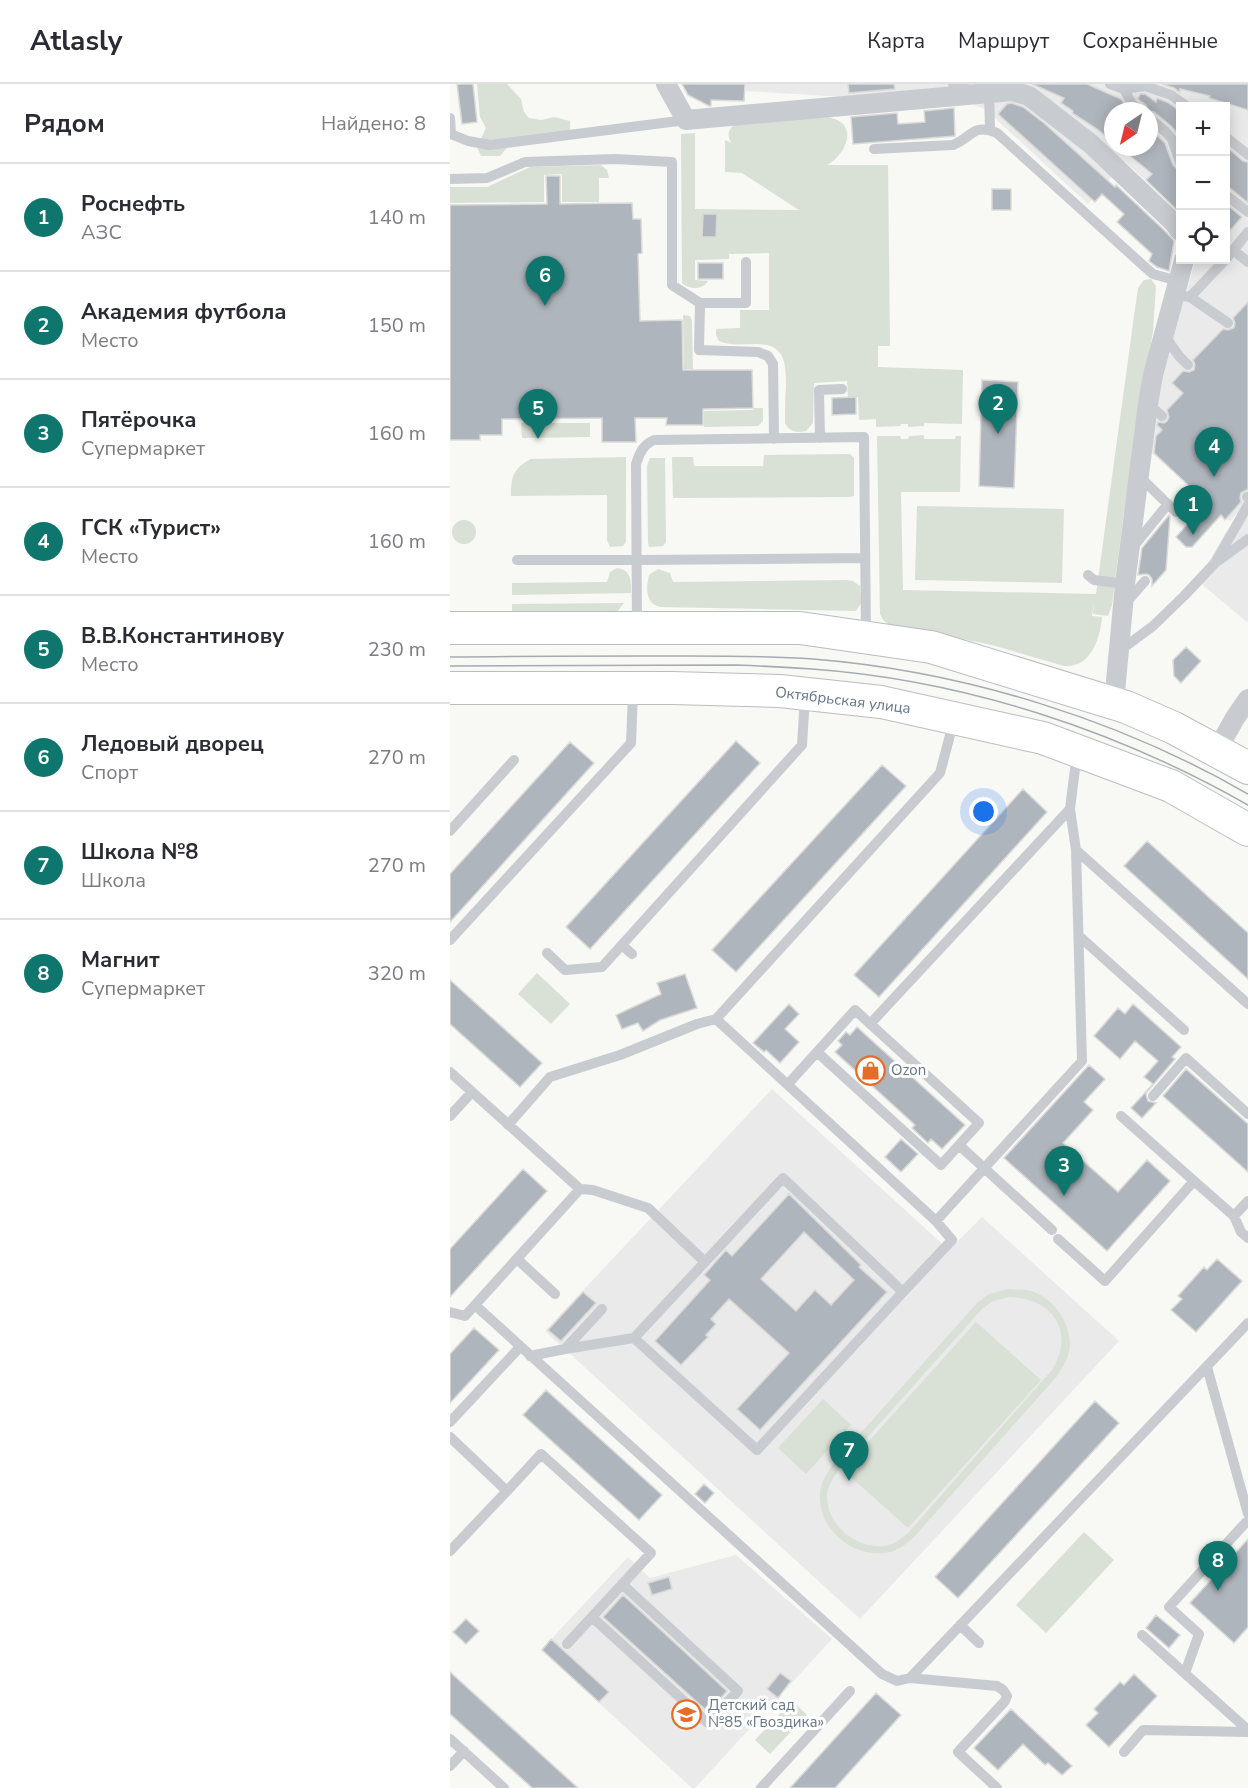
<!DOCTYPE html>
<html lang="ru">
<meta charset="utf-8">
<style>
:root{--surface:#fff;--page:#f7f7f7;--text:#2b2b33;--muted:#7c7c81;--line:#e1e1e2;--accent:#0f766e}
body{margin:0;font-family:"Nunito Sans",sans-serif;background:var(--page);color:var(--text)}
.controls{position:absolute;right:18px;top:18px;display:grid;overflow:hidden;border-radius:0px;box-shadow:0 3px 15px #0003}
.controls button{width:54px;height:54px;display:grid;place-items:center;padding:0;border:0;border-bottom:2px solid var(--line);background:var(--surface);color:var(--text);font:30px sans-serif}
.compass{position:absolute;left:654px;top:18px;width:54px;height:54px;border-radius:50%;background:var(--surface);box-shadow:0 3px 15px #0003;rotate:215deg}
.you{position:absolute;left:534px;top:728px;width:21px;height:21px;margin:-15px;border:4px solid #fff;border-radius:50%;background:#1a73e8;box-shadow:0 0 0 9px #1a73e833}
.badge{display:grid;place-items:center;width:39px;height:39px;border-radius:50%;background:var(--accent);color:#fff;font-size:20px;font-weight:700}
.pin{position:absolute;translate:-50% -50px;filter:drop-shadow(0 2px 3px #0008)}
.pin::after{content:'';position:absolute;top:32px;width:21px;height:18px;background:inherit;clip-path:polygon(0 0,100% 0,50% 100%)}
.list{margin:0;padding:0;list-style:none}
h2{display:flex;justify-content:space-between;align-items:center;height:78px;margin:0;padding:0 24px;font-size:26px}
h2 small{font-size:20px;font-weight:400;color:var(--muted)}
.list li{display:grid;grid-template-columns:39px 1fr auto;gap:18px;align-items:center;box-sizing:border-box;height:108px;padding:0 24px;border-top:2px solid var(--line)}
.list b{display:block;font-size:22px;white-space:nowrap}
.list p{margin:0;font-size:20px;white-space:nowrap;color:var(--muted)}
.list em{font-size:20px;font-style:normal;color:var(--muted)}
.icon{flex:none;width:33px;height:33px;fill:none;stroke:currentColor;stroke-width:2;stroke-linecap:round;stroke-linejoin:round}
.map{position:relative;flex:none;width:798px;height:1704px;overflow:hidden}
header{display:flex;align-items:center;gap:36px;box-sizing:border-box;height:84px;padding:0 30px;background:var(--surface);border-bottom:2px solid var(--line)}
header strong{font-size:28px}
nav{display:flex;gap:33px;margin-inline-start:auto;font-size:21px}
main{display:flex}
aside{flex:1;background:var(--surface)}
.map>svg:first-child{display:block}
.built{fill:#e9eae9;fill-rule:evenodd}
.green{fill:#d9e0d6;fill-rule:evenodd}
.building{fill:#afb5bc;stroke:#dadad8;stroke-width:1.5;fill-rule:evenodd}
.lines{fill:none;stroke-linecap:round;stroke-linejoin:round}
.primary-casing{stroke:#b9bcc1;stroke-width:34}
.lane{stroke:#c8cbcf;stroke-width:10}
.street{stroke:#c8cbcf;stroke-width:20}
.primary{stroke:#fff;stroke-width:32}
.tram{stroke:#a6abb2;stroke-width:1.5}
.labels{text-anchor:middle;dominant-baseline:central;stroke-width:6;stroke-linejoin:round;paint-order:stroke}
.street-label{font-size:15px;fill:#667587;stroke:#fff}
.poi-label{font-size:15px;fill:#667587;stroke:#fff;text-anchor:start}
</style>
<header>
<strong>Atlasly</strong>
<nav><a>Карта</a><a>Маршрут</a><a>Сохранённые</a></nav>
</header>
<main>
<aside>
<h2>Рядом<small>Найдено: 8</small></h2>
<ul class="list">
<li><span class="badge">1</span><div><b>Роснефть</b><p>АЗС</p></div><em>140 m</em></li>
<li><span class="badge">2</span><div><b>Академия футбола</b><p>Место</p></div><em>150 m</em></li>
<li><span class="badge">3</span><div><b>Пятёрочка</b><p>Супермаркет</p></div><em>160 m</em></li>
<li><span class="badge">4</span><div><b>ГСК «Турист»</b><p>Место</p></div><em>160 m</em></li>
<li><span class="badge">5</span><div><b>В.В.Константинову</b><p>Место</p></div><em>230 m</em></li>
<li><span class="badge">6</span><div><b>Ледовый дворец</b><p>Спорт</p></div><em>270 m</em></li>
<li><span class="badge">7</span><div><b>Школа №8</b><p>Школа</p></div><em>270 m</em></li>
<li><span class="badge">8</span><div><b>Магнит</b><p>Супермаркет</p></div><em>320 m</em></li>
</ul>
</aside>
<div class="map">
<svg width="798" height="1704" viewBox="0 0 798 1704">
<rect width="100%" height="100%" fill="#f8f8f5"/>
<!-- built -->
<path class="built" d="M 296,0 L 798,0 L 798,418 L 780,437 L 689,358 L 701,314 L 746,176 L 776,176 L 776,22 L 730,22 L 730,127 L 675,78 L 638,120 L 535,25 L 494,9 L 428,15 L 296,7 ZM 663,27 L 699,27 L 699,63 L 663,63 Z
M 798,426 L 798,537 L 797,538 L 748,497 L 775,450 Z
M 322,1005 L 499,1166 L 532,1133 L 669,1257 L 410,1535 L 95,1247 Z
M 286,1471 L 382,1555 L 245,1704 L 242,1704 L 91,1566 L 178,1473 L 200,1494 Z"/>
<!-- green -->
<path class="green" d="M 27,0 L 57,0 L 71,15 L 74,28 L 79,34 L 91,36 L 104,33 L 120,37 C 121,59 116,56 98,56 C 92,57 65,59 60,62 C 57,63 53,69 50,72 L 31,72 L 27,63 L 36,44 L 30,33 Z
M 376,33 C 410,37 398,69 377,81 L 438,81 L 440,262 L 428,262 L 428,283 L 513,286 L 512,340 L 474,339 L 474,342 L 458,343 L 458,340 L 451,340 L 450,342 L 426,343 L 426,335 L 409,336 L 408,313 L 398,313 L 397,297 L 364,299 L 363,339 L 356,347 C 347,349 340,348 335,339 C 335,327 335,314 336,302 C 336,278 335,260 306,260 C 294,260 280,262 269,257 L 266,251 L 266,245 L 290,244 L 290,226 L 319,226 L 319,169 L 279,170 L 279,175 L 245,176 L 245,196 L 258,197 C 253,206 240,206 232,199 L 231,50 L 245,49 L 245,125 L 349,126 L 292,89 L 275,88 L 275,56 L 282,59 C 276,52 278,44 287,39 Z
M 151,81 L 157,86 L 159,94 L 149,94 L 149,118 L 112,118 L 112,90 L 94,91 L 94,118 L 0,119 L 0,103 L 37,103 L 80,83 Z
M 701,195 L 706,202 L 703,247 L 674,427 L 662,521 L 658,532 L 643,530 L 644,518 L 642,532 L 652,533 C 650,555 641,584 614,582 L 542,561 L 438,540 L 433,536 L 430,530 L 427,352 L 450,352 L 451,355 L 458,355 L 459,352 L 474,351 L 474,355 L 505,355 L 506,352 L 511,352 L 510,408 L 451,408 L 453,506 L 646,510 L 685,225 L 688,204 L 694,196 Z
M 233,231 L 240,232 L 242,237 L 243,285 L 234,285 Z
M 304,324 L 313,324 L 313,337 L 308,342 L 254,343 L 254,327 L 303,326 Z
M 71,339 L 140,339 L 140,353 L 72,354 Z
M 400,370 L 404,374 L 404,412 L 400,413 L 223,414 L 222,373 L 243,373 L 244,382 L 313,382 L 314,371 Z
M 176,373 L 176,458 L 173,462 L 160,463 L 157,456 L 157,411 L 61,412 C 61,393 63,384 81,375 Z
M 200,374 L 215,374 L 216,458 L 213,462 L 199,463 L 198,458 L 197,382 Z
M 467,422 L 614,425 L 612,499 L 465,496 Z
M2 448a12 12 0 1 1 24 0a12 12 0 1 1-24 0Z
M 167,484 C 182,486 181,497 181,509 L 62,511 L 62,499 L 157,498 L 160,488 Z
M 208,485 L 220,489 L 223,498 L 397,496 L 403,497 L 410,502 L 411,519 L 406,527 L 210,523 C 195,519 196,504 199,491 Z
M 174,519 L 166,529 L 62,530 L 62,520 Z
M 87,889 L 120,920 L 101,940 L 68,910 Z
M 558,1205 C 564,1206 571,1205 577,1206 C 601,1211 620,1236 620,1261 C 620,1272 613,1282 608,1291 L 464,1453 C 455,1461 446,1468 435,1469 C 401,1473 368,1444 370,1410 C 370,1398 377,1390 383,1380 L 527,1219 L 539,1210 ZM 559,1213 C 602,1214 626,1247 602,1286 L 459,1448 C 452,1454 444,1461 434,1462 C 405,1465 376,1440 377,1411 C 378,1401 384,1393 389,1385 L 532,1225 L 543,1217 Z
M 526,1238 L 591,1296 L 458,1444 L 393,1386 Z
M 373,1315 L 401,1341 L 356,1390 L 328,1364 Z
M 634,1448 L 664,1476 L 596,1549 L 566,1521 Z
M 342,1617 L 357,1631 L 320,1670 L 305,1656 Z"/>
<!-- building -->
<path class="building" d="M 7,0 L 23,0 L 27,38 L 12,40 Z
M 232,0 L 295,0 L 294,17 L 261,16 L 261,22 L 259,22 L 238,11 Z
M 398,0 L 444,0 L 445,5 L 399,9 Z
M 582,0 L 637,0 L 671,15 L 679,27 L 663,27 L 663,58 L 647,45 L 622,29 L 623,27 L 611,19 L 614,14 Z
M 712,0 L 798,0 L 798,26 L 759,14 L 760,12 L 730,5 L 730,9 L 724,4 Z
M 690,10 L 695,10 L 706,18 L 707,14 L 717,18 L 730,27 L 730,57 L 728,50 L 721,42 L 704,28 L 698,27 L 696,21 L 688,15 Z
M 561,19 L 573,23 L 594,39 L 665,103 L 666,101 L 715,147 L 724,157 L 719,187 L 707,183 L 699,177 L 702,170 L 667,138 L 674,130 L 652,110 L 645,118 L 548,30 L 557,20 Z
M 504,24 L 505,52 L 403,60 L 401,33 L 447,29 L 448,40 L 475,38 L 474,27 Z
M 699,44 L 715,59 L 723,81 L 726,84 L 730,85 L 730,129 L 696,96 L 702,90 L 669,63 L 699,63 Z
M 776,62 L 793,77 L 798,78 L 798,119 L 781,105 L 776,104 Z
M 96,92 L 110,92 L 110,120 L 182,119 L 183,135 L 191,135 L 192,169 L 188,170 L 190,237 L 232,236 L 233,286 L 302,286 L 303,324 L 253,325 L 253,341 L 216,341 L 217,334 L 185,334 L 186,358 L 152,358 L 152,334 L 52,335 L 52,351 L 30,351 L 30,356 L 0,356 L 0,121 L 97,120 Z
M 542,105 L 561,105 L 561,126 L 542,126 Z
M 776,120 L 792,133 L 776,151 Z
M 253,130 L 267,130 L 266,153 L 252,153 Z
M 248,179 L 273,179 L 273,195 L 248,195 Z
M 798,218 L 798,405 L 791,409 L 790,414 L 791,418 L 775,436 L 771,431 L 742,463 L 736,463 L 726,453 L 757,419 L 704,369 L 706,352 L 712,346 L 707,341 L 708,338 L 714,339 L 717,337 L 719,333 L 717,326 L 733,309 L 722,299 L 733,287 L 739,288 L 744,286 L 745,280 L 743,276 L 773,245 L 778,246 L 784,244 L 785,239 L 783,234 Z
M 532,296 L 568,298 L 564,404 L 529,402 Z
M 406,313 L 406,330 L 382,331 L 382,314 Z
M 719,431 L 720,433 L 716,486 L 702,502 L 702,495 L 699,491 L 696,490 L 688,491 L 692,464 Z
M 736,563 L 751,577 L 731,599 L 724,592 L 723,576 Z
M 286,657 L 310,679 L 140,865 L 116,843 Z
M 120,658 L 144,679 L 0,838 L 0,790 Z
M 432,681 L 456,702 L 286,888 L 262,866 Z
M 573,705 L 597,728 L 429,913 L 404,891 Z
M 697,757 L 798,849 L 798,895 L 674,782 Z
M 235,890 L 247,924 L 210,936 L 193,947 L 188,939 L 172,945 L 166,931 L 211,910 L 207,899 Z
M 0,896 L 92,979 L 70,1003 L 0,940 Z
M 339,920 L 349,930 L 335,945 L 349,958 L 330,979 L 316,966 L 314,968 L 303,959 Z
M 683,920 L 731,963 L 722,973 L 725,975 L 697,1008 L 696,1011 L 698,1017 L 706,1019 L 692,1034 L 681,1024 L 703,1000 L 694,993 L 708,977 L 685,957 L 670,975 L 644,952 L 668,924 L 675,930 Z
M 407,943 L 515,1041 L 492,1065 L 481,1055 L 478,1059 L 462,1044 L 465,1041 L 385,968 L 392,961 L 388,957 L 396,948 L 400,951 Z
M 639,981 L 655,995 L 634,1018 L 643,1026 L 613,1059 L 668,1108 L 697,1076 L 720,1097 L 657,1167 L 554,1074 Z
M 736,985 L 798,1040 L 798,1088 L 713,1012 Z
M 451,1055 L 468,1070 L 451,1088 L 435,1073 Z
M 73,1085 L 97,1107 L 0,1213 L 0,1165 Z
M 339,1110 L 411,1181 L 409,1183 L 437,1208 L 310,1346 L 287,1325 L 339,1269 L 279,1215 L 261,1235 L 266,1240 L 256,1251 L 258,1253 L 231,1281 L 205,1257 L 260,1196 L 254,1191 L 276,1166 L 282,1172 ZM 354,1148 L 404,1196 L 381,1221 L 365,1206 L 346,1227 L 311,1195 Z
M 767,1175 L 792,1197 L 746,1248 L 721,1226 L 732,1215 L 728,1212 L 754,1183 L 757,1186 Z
M 133,1208 L 146,1219 L 111,1257 L 98,1246 Z
M 24,1244 L 49,1266 L 0,1319 L 0,1270 Z
M 96,1306 L 212,1411 L 189,1436 L 73,1331 Z
M 645,1317 L 669,1339 L 508,1514 L 485,1493 Z
M 254,1400 L 264,1409 L 255,1419 L 245,1410 Z
M 798,1455 L 798,1543 L 784,1559 L 740,1519 Z
M 219,1493 L 222,1505 L 202,1511 L 198,1499 Z
M 173,1511 L 277,1607 L 258,1628 L 153,1533 Z
M 706,1531 L 730,1551 L 719,1564 L 696,1544 Z
M 16,1535 L 29,1547 L 16,1560 L 3,1548 Z
M 101,1555 L 159,1608 L 149,1618 L 92,1566 Z
M 0,1588 L 128,1704 L 82,1704 L 79,1701 L 0,1630 Z
M 330,1589 L 341,1597 L 328,1614 L 317,1605 Z
M 684,1590 L 707,1612 L 659,1663 L 636,1641 L 648,1629 L 644,1625 L 670,1598 L 674,1601 Z
M 426,1609 L 451,1631 L 385,1704 L 340,1704 Z
M 561,1625 L 622,1682 L 612,1691 L 598,1679 L 595,1681 L 573,1660 L 548,1686 L 524,1664 Z"/>
<g class="lines">
<defs>
<path id="primary" d="M 0,544 L 350,544 L 481,563 L 676,623 L 724,644 L 798,684
M 0,604 L 222,604 L 330,607 L 431,618 L 593,654 L 721,702 L 798,746"/>
</defs>
<!-- primary casing -->
<use href="#primary" class="primary-casing"/>
<!-- lane -->
<path class="lane" d="M 503,0 L 522,7
M 660,0 L 674,5 L 695,2 L 721,11 L 736,22
M 674,5 L 682,20 L 691,27
M 539,8 L 540,46
M 0,34 L 1,50 L 18,57 L 40,61 L 236,36
M 699,34 L 715,47 L 722,55 L 730,78
M 776,53 L 798,71
M 424,65 L 503,61 C 523,53 522,39 547,49 L 696,184 L 703,190 L 728,197
M 0,95 L 37,94 L 75,78 L 165,75 L 222,78 L 222,201 L 250,219 L 249,266 L 308,268 L 318,272 L 323,280 L 324,355
M 776,111 L 798,128
M 783,166 L 798,178
M 776,175 L 798,148
M 724,211 L 740,213 L 775,176
M 740,213 L 778,239
M 250,219 L 296,219 L 296,178
M 714,251 L 729,272 L 738,281
M 698,320 L 712,332
M 370,354 L 369,306 L 392,305
M 689,392 L 726,428
M 797,413 L 798,413
M 683,463 L 718,420
M 67,476 L 187,476 L 415,474
M 768,477 L 798,455
M 638,491 L 644,496 L 675,500
M 675,520 L 695,497
M 187,541 L 186,380 C 190,368 193,361 204,356 L 414,353 L 416,550
M 668,568 L 703,542 L 734,512 L 765,479 L 798,421
M 0,747 L 64,676
M 626,766 L 798,920
M 629,852 L 734,946
M 0,856 L 181,659 L 183,608
M 172,861 L 182,870
M 97,869 L 115,886 L 152,883 L 352,661 L 355,613
M 266,935 L 486,1137 L 632,977 L 626,766 L 620,725 L 627,669
M 420,940 L 620,725
M 367,968 L 491,1081 L 509,1061
M 0,988 L 130,1105 L 143,1106 L 198,1124 L 255,1178 L 333,1094 L 453,1208 L 307,1366 L 184,1254 L 255,1178
M 338,1000 L 405,926 L 529,1039 L 509,1061 L 602,1146
M 703,1012 L 736,974 L 798,1030
M 0,1032 L 22,1008
M 671,1032 L 744,1097
M 58,1041 L 100,993 L 170,971 L 247,940 L 266,935 L 490,689 L 504,636
M 784,1132 L 791,1148 L 798,1154
M 608,1155 L 655,1197 L 744,1097 L 784,1132 L 798,1117
M 67,1175 L 105,1210
M 453,1208 L 502,1156 L 486,1137
M 25,1221 L 130,1105
M 0,1228 L 15,1232 L 25,1221 L 432,1590 L 447,1597 L 460,1594 L 547,1602 L 553,1606 L 557,1612 L 555,1617 L 508,1668 L 547,1704
M 115,1265 L 184,1254
M 80,1272 L 115,1265 L 152,1225
M 757,1283 L 798,1430
M 0,1338 L 70,1263
M 0,1353 L 57,1407 L 0,1467
M 57,1407 L 91,1370 L 201,1469 L 117,1560
M 142,1533 L 258,1639 L 288,1607 L 172,1500
M 510,1541 L 529,1559
M 692,1551 L 798,1646
M 735,1589 L 749,1550 L 719,1523 L 798,1436
M 460,1594 L 798,1239
M 0,1655 L 54,1704
M 674,1668 L 693,1646 L 798,1648
M 0,1682 L 14,1667
M 311,1704 L 400,1607"/>
<!-- street -->
<path class="street" d="M 216,0 L 236,36 L 562,7 L 579,12 L 641,60 L 724,139 L 730,147
M 664,619 L 675,500 L 698,320 L 703,291 L 734,176
M 767,666 L 785,634 L 798,615"/>
<!-- primary -->
<use href="#primary" class="primary"/>
<!-- tram -->
<path class="tram" d="M 0,573 C 65,572 130,572 195,572 C 251,572 307,571 363,575 C 513,587 668,635 798,710
M 0,582 L 285,581 C 311,582 336,583 362,585 C 514,596 666,646 798,721"/>
</g>
<!-- icons -->
<defs>
<symbol id="shop-ring" viewBox="-11 -11 22 22"><circle r="9.5" fill="#fff" stroke="#e86b26" stroke-width="1.5"/><path d="M-5-2.5h2.3a2.7 3.5 0 0 1 5.4 0H5L5.5 6h-11ZM-1.5-2.5h3a1.5 2.3 0 0 0-3 0Z" fill="#e86b26"/></symbol>
<symbol id="school-ring" viewBox="-11 -11 22 22"><circle r="9.5" fill="#fff" stroke="#e86b26" stroke-width="1.5"/><path d="M0-5L7-2L0 1L-7-2ZM-4 1L0 2.5L4 1V4Q0 6-4 4Z" fill="#e86b26"/></symbol>
</defs>
<g fill-rule="evenodd">
<use href="#shop-ring" x="404" y="970" width="33" height="33"/>
<use href="#school-ring" x="220" y="1614" width="33" height="33"/>
</g>
<g class="labels">
<!-- street labels -->
<g class="street-label">
<text transform="translate(393 616) rotate(7)">Октябрьская улица</text>
</g>
<!-- poi labels -->
<g class="poi-label">
<text x="441" y="986">Ozon</text>
<text x="258" y="1621">Детский сад<tspan x="258" dy="17">№85 «Гвоздика»</tspan></text>
</g>
</g>
</svg>
<div class="controls">
<button>+</button>
<button>−</button>
<button><svg class="icon" aria-label="locate" viewBox="0 0 24 24"><circle cx="12" cy="12" r="6"/><path d="M12 2v4M12 18v4M2 12h4M18 12h4"/></svg></button>
</div>
<svg class="compass" viewBox="-18 -18 36 36"><path d="M0-13l5 13h-10z" fill="#e53935"/><path d="M0 13l5-13h-10z" fill="#7c7c81"/></svg>
<div class="you"></div>
<div class="pin badge" style="left:743px;top:451px">1</div>
<div class="pin badge" style="left:548px;top:350px">2</div>
<div class="pin badge" style="left:614px;top:1112px">3</div>
<div class="pin badge" style="left:764px;top:393px">4</div>
<div class="pin badge" style="left:88px;top:355px">5</div>
<div class="pin badge" style="left:95px;top:222px">6</div>
<div class="pin badge" style="left:399px;top:1397px">7</div>
<div class="pin badge" style="left:768px;top:1507px">8</div>
</div>
</main>
